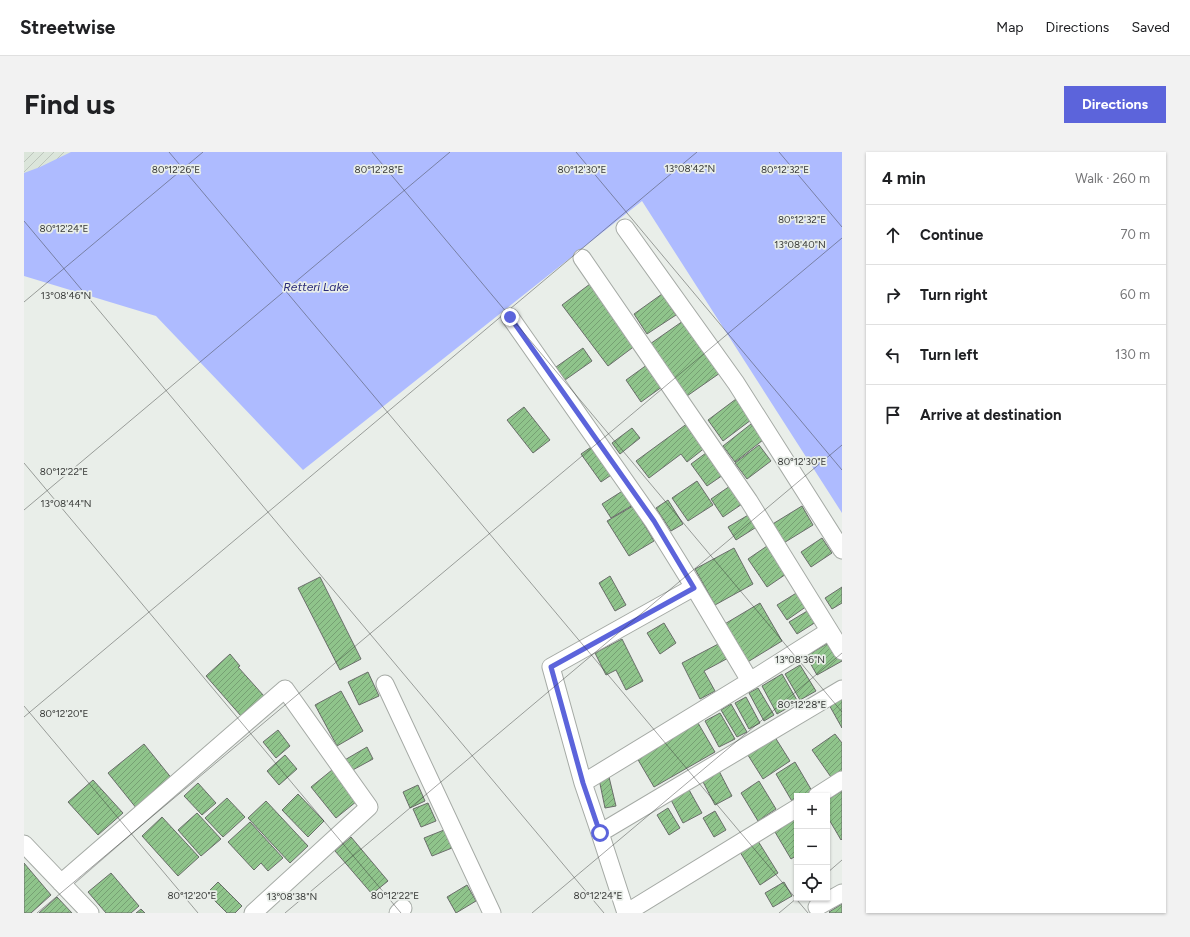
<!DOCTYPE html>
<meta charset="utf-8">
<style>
:root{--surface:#fff;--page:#f2f2f2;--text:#202124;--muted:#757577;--line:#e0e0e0;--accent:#5c64db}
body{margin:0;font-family:Figtree,sans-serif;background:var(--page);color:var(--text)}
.controls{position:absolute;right:12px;bottom:12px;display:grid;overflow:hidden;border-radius:0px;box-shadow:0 1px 3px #0004}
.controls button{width:36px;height:36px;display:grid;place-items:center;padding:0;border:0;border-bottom:1px solid var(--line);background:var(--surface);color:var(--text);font:20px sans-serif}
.stop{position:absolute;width:12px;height:12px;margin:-9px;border:3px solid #5c64db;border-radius:50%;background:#fff}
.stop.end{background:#5c64db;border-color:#fff;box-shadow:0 1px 4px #0008}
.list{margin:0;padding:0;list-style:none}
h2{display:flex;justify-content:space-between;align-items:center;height:52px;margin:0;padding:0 16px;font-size:17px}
h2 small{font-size:13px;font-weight:400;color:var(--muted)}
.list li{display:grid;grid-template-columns:26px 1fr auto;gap:12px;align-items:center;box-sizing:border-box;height:60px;padding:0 16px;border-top:1px solid var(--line)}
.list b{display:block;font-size:15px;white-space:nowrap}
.list em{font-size:13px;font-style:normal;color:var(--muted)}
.icon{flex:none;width:22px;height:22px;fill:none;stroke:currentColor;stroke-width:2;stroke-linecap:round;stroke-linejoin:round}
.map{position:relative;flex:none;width:818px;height:761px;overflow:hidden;border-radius:0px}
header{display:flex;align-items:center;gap:24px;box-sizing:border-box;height:56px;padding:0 20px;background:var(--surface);border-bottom:1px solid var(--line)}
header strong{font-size:19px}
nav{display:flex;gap:22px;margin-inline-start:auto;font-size:14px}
.intro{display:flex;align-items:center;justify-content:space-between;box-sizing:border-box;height:96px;padding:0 24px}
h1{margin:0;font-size:28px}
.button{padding:10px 18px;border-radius:0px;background:var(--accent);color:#fff;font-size:14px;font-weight:700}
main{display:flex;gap:24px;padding:0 24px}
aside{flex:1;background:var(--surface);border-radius:0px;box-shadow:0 1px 3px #0004}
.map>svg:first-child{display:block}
.industrial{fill:url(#industrial-furrows)}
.water{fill:#aebbff}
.building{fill:url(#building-hatch);stroke:#6a6e6a}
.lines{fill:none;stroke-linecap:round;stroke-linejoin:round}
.street-casing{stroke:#a5aaa5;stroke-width:19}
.street{stroke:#fff;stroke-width:17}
.route{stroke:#5c64db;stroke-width:5}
.ticks{fill:none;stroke:#383a38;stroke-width:1;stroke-opacity:0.45}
.labels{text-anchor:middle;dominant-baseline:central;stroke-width:3.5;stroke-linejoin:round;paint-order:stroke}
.water-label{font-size:12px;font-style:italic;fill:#292a77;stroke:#e9eee9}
.ticks-label{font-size:10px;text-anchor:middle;fill:#383a38;stroke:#e9eee9;stroke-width:3.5;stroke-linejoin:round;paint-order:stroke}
</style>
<header>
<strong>Streetwise</strong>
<nav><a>Map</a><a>Directions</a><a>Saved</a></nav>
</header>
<div class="intro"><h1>Find us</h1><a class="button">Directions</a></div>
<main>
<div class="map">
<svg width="818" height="761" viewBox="0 0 818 761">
<defs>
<pattern id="industrial-furrows" width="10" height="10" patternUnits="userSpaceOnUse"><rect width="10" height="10" fill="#dbe5da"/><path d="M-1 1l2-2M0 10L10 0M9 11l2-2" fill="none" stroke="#bdc5bc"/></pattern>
<pattern id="building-hatch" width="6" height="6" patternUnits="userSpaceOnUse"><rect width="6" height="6" fill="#8fc48b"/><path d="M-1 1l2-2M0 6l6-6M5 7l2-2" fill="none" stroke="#76a073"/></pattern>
</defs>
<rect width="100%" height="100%" fill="#e9eee9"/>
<!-- industrial -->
<path class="industrial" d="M 0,0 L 102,0 L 0,41 Z"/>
<!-- water -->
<path class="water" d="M 47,0 L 818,0 L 818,361 L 618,49 L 279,318 L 132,164 L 0,124 L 0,21 L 16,15 Z"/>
<!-- building -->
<path class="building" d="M 566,132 L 612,193 L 584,214 L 538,153 Z
M 638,142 L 652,163 L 623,182 L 610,162 Z
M 659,169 L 696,221 L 663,244 L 626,192 Z
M 559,196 L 568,209 L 541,228 L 532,215 Z
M 627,210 L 642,232 L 617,250 L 602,228 Z
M 712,247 L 727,268 L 699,289 L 684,268 Z
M 500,255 L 526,288 L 509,301 L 483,268 Z
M 664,271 L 682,295 L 663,310 L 657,302 L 625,326 L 612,309 Z
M 727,272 L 739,288 L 711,310 L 699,294 Z
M 608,276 L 616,286 L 596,302 L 588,291 Z
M 573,291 L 593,319 L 577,330 L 557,302 Z
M 735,293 L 747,309 L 723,327 L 711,311 Z
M 686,298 L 702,321 L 683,334 L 667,312 Z
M 673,329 L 689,353 L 664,369 L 648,346 Z
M 709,332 L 721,350 L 699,365 L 687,347 Z
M 600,338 L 609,353 L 587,366 L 578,352 Z
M 644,348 L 659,372 L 647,379 L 632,356 Z
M 609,354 L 630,389 L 605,404 L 583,369 Z
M 778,354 L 789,373 L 758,392 L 747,373 Z
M 726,362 L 734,374 L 712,388 L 704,375 Z
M 798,386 L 808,401 L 787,415 L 777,400 Z
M 746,392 L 765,420 L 743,435 L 724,407 Z
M 710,396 L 729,432 L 691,453 L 671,417 Z
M 586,424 L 602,453 L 591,459 L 575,431 Z
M 296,425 L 337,507 L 316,518 L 274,436 Z
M 818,435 L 818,451 L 808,457 L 801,446 Z
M 774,440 L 783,454 L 763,468 L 753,453 Z
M 736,451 L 758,489 L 722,511 L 699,473 Z
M 785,458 L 792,470 L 773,482 L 765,470 Z
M 640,471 L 652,491 L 636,502 L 623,481 Z
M 598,487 L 619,529 L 602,538 L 592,518 L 582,523 L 571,501 Z
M 700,489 L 708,504 L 680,519 L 691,539 L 676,547 L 658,511 Z
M 808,489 L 818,506 L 818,509 L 793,523 L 782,504 Z
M 206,502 L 216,514 L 214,515 L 240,544 L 217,564 L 182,524 Z
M 776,513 L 792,539 L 776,548 L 761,522 Z
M 344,520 L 355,544 L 335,553 L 324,530 Z
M 758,522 L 774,550 L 753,562 L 738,534 Z
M 734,536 L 750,563 L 740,569 L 725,541 Z
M 317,539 L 339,579 L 313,594 L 291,553 Z
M 818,543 L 818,576 L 804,551 Z
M 722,545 L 736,571 L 725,577 L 711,551 Z
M 707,552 L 723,580 L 713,585 L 697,558 Z
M 696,561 L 711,587 L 695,595 L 681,569 Z
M 674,571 L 691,600 L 630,635 L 613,606 Z
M 254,578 L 266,594 L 252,606 L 239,590 Z
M 749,582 L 766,609 L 739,627 L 722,600 Z
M 811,582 L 818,591 L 818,621 L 809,628 L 788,598 Z
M 120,592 L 149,628 L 113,657 L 84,621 Z
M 343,595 L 349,607 L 325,620 L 319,609 Z
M 261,603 L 273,617 L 255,633 L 243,619 Z
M 771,610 L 788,639 L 781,644 L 773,644 L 773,648 L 769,651 L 752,622 Z
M 694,617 L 708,644 L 691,653 L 677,626 Z
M 308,618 L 333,649 L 312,666 L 287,635 Z
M 585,625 L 592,654 L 581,656 L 575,627 Z
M 69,628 L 99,661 L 74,683 L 44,650 Z
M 735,629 L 752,657 L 734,669 L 717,641 Z
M 174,631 L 192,651 L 178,663 L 160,644 Z
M 394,633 L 401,649 L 386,656 L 379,640 Z
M 664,636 L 678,661 L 659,671 L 646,646 Z
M 818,639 L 818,687 L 817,688 L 803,664 L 803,648 Z
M 274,642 L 300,669 L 284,685 L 258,658 Z
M 203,646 L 221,665 L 199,685 L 181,666 Z
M 242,649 L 284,694 L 266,711 L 224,666 Z
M 404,651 L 412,669 L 397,675 L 389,657 Z
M 644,656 L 656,676 L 645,683 L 633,663 Z
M 691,659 L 702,678 L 690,685 L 679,666 Z
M 173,661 L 197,687 L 177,704 L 154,678 Z
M 138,665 L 175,705 L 154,724 L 118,684 Z
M 773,666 L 773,703 L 767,707 L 751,680 Z
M 226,670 L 259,706 L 244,719 L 237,711 L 230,718 L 204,690 Z
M 420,678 L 428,696 L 408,704 L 400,686 Z
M 327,685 L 364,729 L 348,742 L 311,699 Z
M 734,689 L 754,721 L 736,733 L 716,700 Z
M 0,711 L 27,743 L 7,761 L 0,761 Z
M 87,721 L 115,754 L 107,761 L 82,761 L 64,740 Z
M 194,730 L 218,754 L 211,761 L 203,761 L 183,741 Z
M 760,730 L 768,744 L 749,755 L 741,741 Z
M 443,733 L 452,749 L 432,761 L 423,745 Z
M 33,745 L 48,761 L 15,761 Z
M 818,752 L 818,761 L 806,761 L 805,760 Z
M 117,757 L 121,761 L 112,761 Z"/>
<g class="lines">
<defs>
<path id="street" d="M 601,76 L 712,231 L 818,398
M 558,106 L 725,349 L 818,499
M 486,165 L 629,369 L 670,435
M 726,529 L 805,479
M 361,532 L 468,761
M 559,631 L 527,515 L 670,435 L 726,529 L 559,631 L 576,681 L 818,537
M 793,644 L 818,628
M 576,681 L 602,761 L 773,656
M 0,692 L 66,761
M 37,731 L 261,537 L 345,655 L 229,761
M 793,755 L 818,741
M 374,761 L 379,756"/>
</defs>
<!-- street casing -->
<use href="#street" class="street-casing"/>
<!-- street -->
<use href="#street" class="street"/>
</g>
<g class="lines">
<!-- route -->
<path class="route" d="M 486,165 L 630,369 L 670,436 L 527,515 L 559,631 L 576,681"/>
</g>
<!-- ticks -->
<path class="ticks" d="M 145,0 L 784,761M 348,0 L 818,560M 552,0 L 818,318M 755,0 L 818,75M 0,69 L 580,761M 0,150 L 179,0M 0,311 L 377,761M 0,358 L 426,0M 0,554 L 174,761M 0,565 L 673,0M 803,721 L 818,708M 13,761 L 818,86M 261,761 L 818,293M 508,761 L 818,501M 755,761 L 773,746"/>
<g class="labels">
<!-- water labels -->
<g class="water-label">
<text x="292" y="135">Retteri Lake</text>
</g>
</g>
<g class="ticks-label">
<text x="666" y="20">13°08'42"N</text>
<text x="152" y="21">80°12'26"E</text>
<text x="558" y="21">80°12'30"E</text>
<text x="761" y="21">80°12'32"E</text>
<text x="355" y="21">80°12'28"E</text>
<text x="778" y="71">80°12'32"E</text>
<text x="40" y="80">80°12'24"E</text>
<text x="776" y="96">13°08'40"N</text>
<text x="42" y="147">13°08'46"N</text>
<text x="778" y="313">80°12'30"E</text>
<text x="40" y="323">80°12'22"E</text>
<text x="42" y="355">13°08'44"N</text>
<text x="776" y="511">13°08'36"N</text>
<text x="778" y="556">80°12'28"E</text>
<text x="40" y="565">80°12'20"E</text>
<text x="168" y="747">80°12'20"E</text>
<text x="371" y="747">80°12'22"E</text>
<text x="574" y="747">80°12'24"E</text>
<text x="268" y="748">13°08'38"N</text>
</g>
</svg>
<div class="controls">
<button>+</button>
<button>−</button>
<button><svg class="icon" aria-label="locate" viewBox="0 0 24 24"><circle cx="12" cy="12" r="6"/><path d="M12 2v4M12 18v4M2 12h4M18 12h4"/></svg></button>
</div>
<div class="stop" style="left:576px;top:681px"></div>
<div class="stop end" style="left:486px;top:165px"></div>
</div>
<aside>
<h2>4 min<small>Walk · 260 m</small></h2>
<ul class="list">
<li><svg class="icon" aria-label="ahead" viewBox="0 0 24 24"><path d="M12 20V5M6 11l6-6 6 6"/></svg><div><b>Continue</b></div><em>70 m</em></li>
<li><svg class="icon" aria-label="right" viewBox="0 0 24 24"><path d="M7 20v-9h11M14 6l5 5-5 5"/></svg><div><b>Turn right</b></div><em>60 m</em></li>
<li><svg class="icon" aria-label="left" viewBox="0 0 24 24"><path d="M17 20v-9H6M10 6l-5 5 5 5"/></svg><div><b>Turn left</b></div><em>130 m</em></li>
<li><svg class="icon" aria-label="arrive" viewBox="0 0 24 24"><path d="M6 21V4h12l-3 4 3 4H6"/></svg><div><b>Arrive at destination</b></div></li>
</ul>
</aside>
</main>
